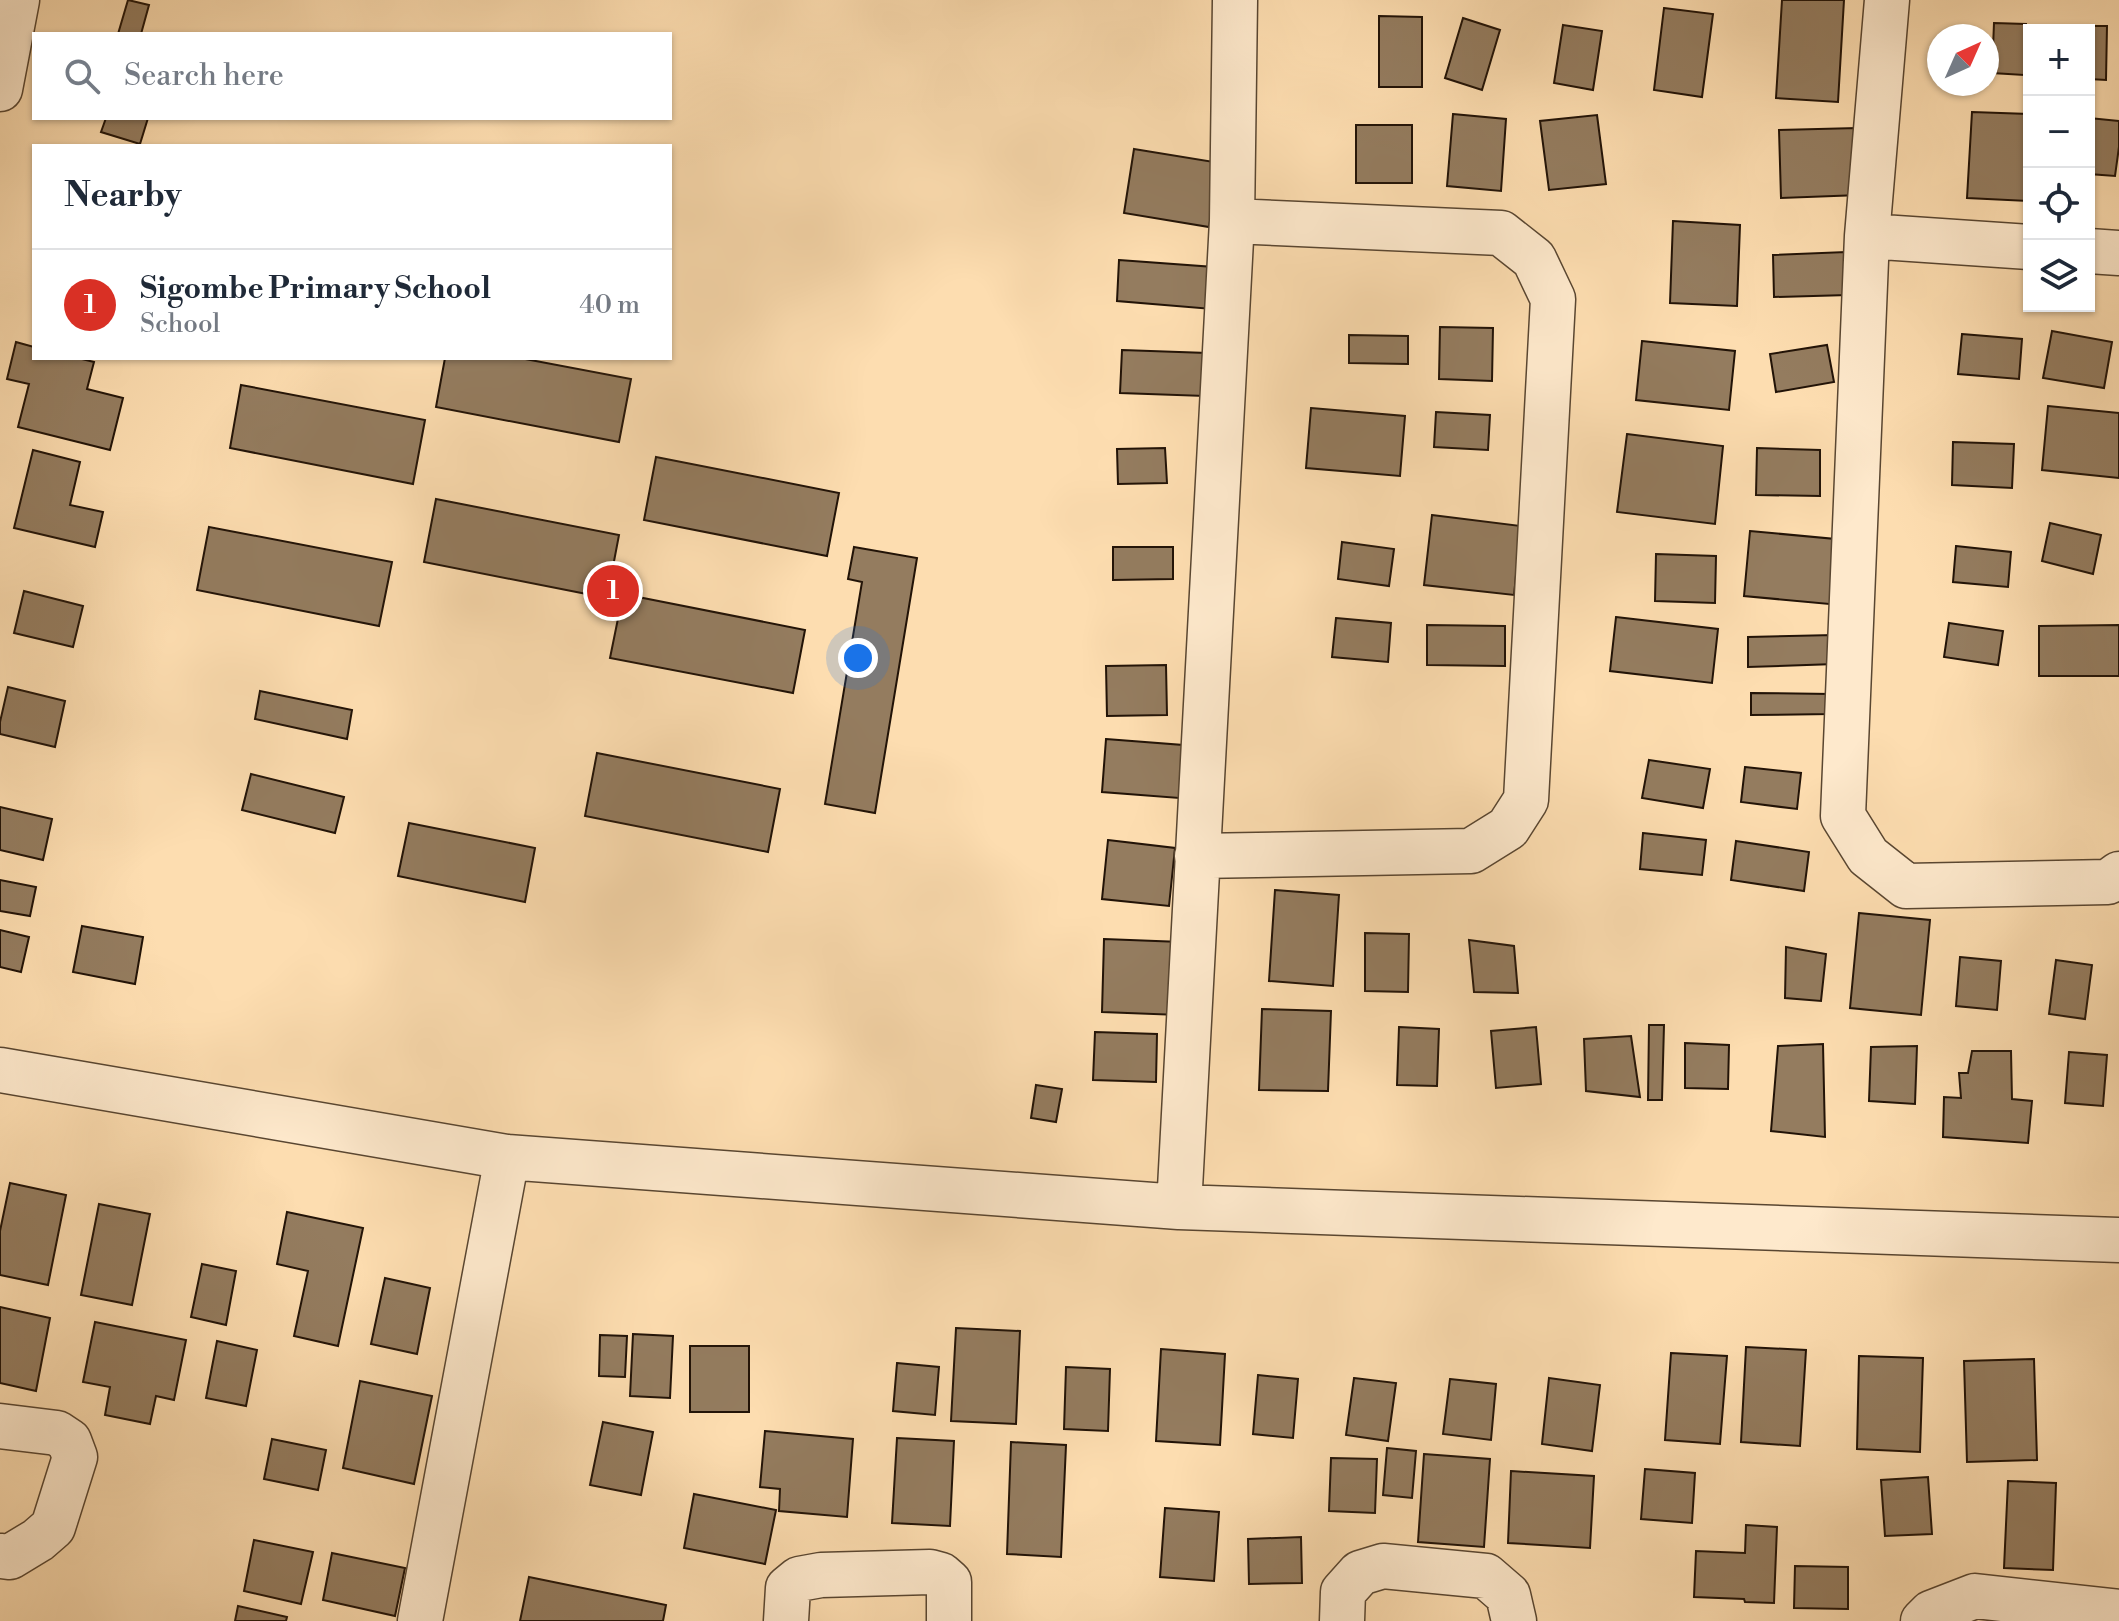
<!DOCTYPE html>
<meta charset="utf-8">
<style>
:root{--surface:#fff;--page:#f2f2f3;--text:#1f2937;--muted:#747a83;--line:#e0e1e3;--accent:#d93025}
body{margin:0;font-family:"Libre Bodoni",serif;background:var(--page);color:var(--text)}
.controls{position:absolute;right:24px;top:24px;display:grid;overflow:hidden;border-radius:0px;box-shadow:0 2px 6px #0004}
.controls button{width:72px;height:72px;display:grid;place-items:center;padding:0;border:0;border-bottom:2px solid var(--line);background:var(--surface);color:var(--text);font:40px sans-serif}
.compass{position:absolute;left:1927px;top:24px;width:72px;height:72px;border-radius:50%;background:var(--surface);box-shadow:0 2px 6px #0004;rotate:45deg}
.you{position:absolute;left:858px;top:658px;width:28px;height:28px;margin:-20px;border:6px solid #fff;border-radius:50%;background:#1a73e8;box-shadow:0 0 0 12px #1a73e833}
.badge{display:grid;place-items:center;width:52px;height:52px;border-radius:50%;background:var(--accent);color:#fff;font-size:26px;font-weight:700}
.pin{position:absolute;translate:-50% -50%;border:4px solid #fff;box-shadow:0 2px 8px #0006}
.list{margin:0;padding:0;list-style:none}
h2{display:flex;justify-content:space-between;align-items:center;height:104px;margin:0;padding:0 32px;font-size:34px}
h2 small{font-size:26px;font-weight:400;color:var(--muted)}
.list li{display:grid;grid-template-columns:52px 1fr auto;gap:24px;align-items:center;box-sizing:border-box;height:112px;padding:0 32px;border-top:2px solid var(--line)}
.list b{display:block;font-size:30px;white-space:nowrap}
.list p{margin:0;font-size:26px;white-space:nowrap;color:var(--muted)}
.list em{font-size:26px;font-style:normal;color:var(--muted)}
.icon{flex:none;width:44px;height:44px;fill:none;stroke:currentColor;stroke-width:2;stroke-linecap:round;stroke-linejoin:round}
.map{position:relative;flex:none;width:2119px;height:1621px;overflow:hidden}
.search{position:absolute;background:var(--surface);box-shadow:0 2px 6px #0004;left:32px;top:32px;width:640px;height:88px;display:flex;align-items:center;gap:20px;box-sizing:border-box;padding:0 28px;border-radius:0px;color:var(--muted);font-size:30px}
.panel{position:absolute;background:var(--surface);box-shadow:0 2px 6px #0004;left:32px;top:144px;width:640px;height:216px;border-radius:0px}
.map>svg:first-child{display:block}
.building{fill:#947c5f;stroke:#221307;stroke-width:2}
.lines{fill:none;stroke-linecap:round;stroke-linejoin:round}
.minor-casing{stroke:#594631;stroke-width:47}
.minor{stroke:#fee9cc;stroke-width:44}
</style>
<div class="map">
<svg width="2119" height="1621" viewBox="0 0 2119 1621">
<rect width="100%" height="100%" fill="#fdddb0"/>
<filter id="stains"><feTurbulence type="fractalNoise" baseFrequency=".0025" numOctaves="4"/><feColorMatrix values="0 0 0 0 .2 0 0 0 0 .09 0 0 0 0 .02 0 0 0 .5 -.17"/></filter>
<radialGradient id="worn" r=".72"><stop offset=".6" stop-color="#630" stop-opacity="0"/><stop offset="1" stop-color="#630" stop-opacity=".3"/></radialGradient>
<!-- building -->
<path class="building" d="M 128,0 L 149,5 L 141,34 L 118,34 Z
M 1782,0 L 1844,0 L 1838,102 L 1776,98 Z
M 1664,8 L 1713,14 L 1702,97 L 1654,90 Z
M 1379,16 L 1422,17 L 1422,87 L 1379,87 Z
M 1463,18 L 1500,30 L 1482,90 L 1445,78 Z
M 1994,23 L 2026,24 L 2024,75 L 1992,73 Z
M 1563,25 L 1602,31 L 1593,90 L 1554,83 Z
M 2067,26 L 2107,26 L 2106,80 L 2089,79 L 2089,30 L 2067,30 Z
M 1972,112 L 2029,114 L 2028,201 L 1967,198 Z
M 1453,114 L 1506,119 L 1501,191 L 1447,186 Z
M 1597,115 L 1606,184 L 1549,190 L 1540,121 Z
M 106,118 L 148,118 L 140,144 L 101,132 Z
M 2089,118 L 2119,121 L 2119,147 L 2115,176 L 2089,174 Z
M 1356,125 L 1412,125 L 1412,183 L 1356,183 Z
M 1857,128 L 1860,195 L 1781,198 L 1779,130 Z
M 1134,149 L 1220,163 L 1209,227 L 1124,213 Z
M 1673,221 L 1740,225 L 1737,306 L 1670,303 Z
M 1846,252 L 1848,295 L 1774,297 L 1773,255 Z
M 1119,260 L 1214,267 L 1212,309 L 1117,301 Z
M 1440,327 L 1493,328 L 1492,381 L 1439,379 Z
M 2052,331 L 2112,342 L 2104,388 L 2043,378 Z
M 1962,334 L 2022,339 L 2019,379 L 1958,374 Z
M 1349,335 L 1408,336 L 1408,364 L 1349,363 Z
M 1642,341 L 1735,351 L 1729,410 L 1636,400 Z
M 16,342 L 34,347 L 34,358 L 78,358 L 94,362 L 87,389 L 123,398 L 110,450 L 18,427 L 29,384 L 7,379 Z
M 1827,345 L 1834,382 L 1776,392 L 1770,354 Z
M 1122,350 L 1207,353 L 1205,396 L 1120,393 Z
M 445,358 L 520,358 L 631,379 L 619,442 L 436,407 Z
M 241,385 L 425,420 L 413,484 L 230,448 Z
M 2048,406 L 2119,413 L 2119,478 L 2042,470 Z
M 1311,408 L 1405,416 L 1400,476 L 1306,468 Z
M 1436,412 L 1490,415 L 1488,450 L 1434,447 Z
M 1627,434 L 1723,446 L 1715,524 L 1617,512 Z
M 1953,442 L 2014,444 L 2012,488 L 1952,485 Z
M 1165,448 L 1167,483 L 1118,484 L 1117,449 Z
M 1757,448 L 1820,450 L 1820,496 L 1756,495 Z
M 33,450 L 80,462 L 70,505 L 103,512 L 95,547 L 14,528 Z
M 656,457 L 839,493 L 827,556 L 644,520 Z
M 436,499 L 619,535 L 607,598 L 424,562 Z
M 1432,515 L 1521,526 L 1514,595 L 1424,585 Z
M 2050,523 L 2101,535 L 2093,574 L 2042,561 Z
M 209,527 L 392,562 L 379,626 L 197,590 Z
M 1750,531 L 1846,540 L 1840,605 L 1744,596 Z
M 1342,542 L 1394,549 L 1389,586 L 1338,579 Z
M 1956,546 L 2011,552 L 2008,587 L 1953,582 Z
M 854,547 L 917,558 L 875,813 L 825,804 L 862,582 L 848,579 Z
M 1113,547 L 1173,547 L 1173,579 L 1113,580 Z
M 1656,554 L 1716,556 L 1715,603 L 1655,601 Z
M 24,591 L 83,606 L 73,647 L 14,633 Z
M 623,594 L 805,630 L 793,693 L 610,658 Z
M 1616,617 L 1718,629 L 1712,683 L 1610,671 Z
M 1336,618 L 1391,623 L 1388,662 L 1332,657 Z
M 1949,623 L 2003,631 L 1998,665 L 1944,657 Z
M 1427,625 L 1505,626 L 1505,666 L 1427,665 Z
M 2119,625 L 2119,676 L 2039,676 L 2039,626 Z
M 1834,635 L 1835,664 L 1748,667 L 1748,637 Z
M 1166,665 L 1167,715 L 1107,716 L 1106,666 Z
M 8,687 L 65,701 L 55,747 L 0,734 L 0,722 Z
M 260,691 L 352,710 L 347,739 L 255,719 Z
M 1751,693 L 1831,694 L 1831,714 L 1751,715 Z
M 1106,739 L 1183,745 L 1179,798 L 1102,792 Z
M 597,753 L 780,789 L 768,852 L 585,816 Z
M 1649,760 L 1710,769 L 1703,808 L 1642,798 Z
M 1745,767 L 1801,773 L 1797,809 L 1741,802 Z
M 251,774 L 344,797 L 335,833 L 242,810 Z
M 0,807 L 52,819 L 43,860 L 0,850 Z
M 409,823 L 535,848 L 525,902 L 398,876 Z
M 1643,833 L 1706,840 L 1702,875 L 1640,869 Z
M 1108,840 L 1175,848 L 1169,906 L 1102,899 Z
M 1736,841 L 1809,852 L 1804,891 L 1731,880 Z
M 0,880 L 36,887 L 30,916 L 0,911 Z
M 1275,890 L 1339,895 L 1333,986 L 1269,981 Z
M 1859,913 L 1930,920 L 1921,1015 L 1850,1008 Z
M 82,926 L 143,937 L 135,984 L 73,972 Z
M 0,930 L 29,937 L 21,972 L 0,967 Z
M 1365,933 L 1409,934 L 1408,992 L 1365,991 Z
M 1104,939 L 1181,942 L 1179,1015 L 1102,1012 Z
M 1469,940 L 1514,946 L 1518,993 L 1474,992 Z
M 1786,947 L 1826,954 L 1821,1001 L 1785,998 Z
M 1960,957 L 2001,961 L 1997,1010 L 1956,1006 Z
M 2056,960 L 2092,965 L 2085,1019 L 2049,1014 Z
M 1262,1009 L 1331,1011 L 1328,1091 L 1259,1090 Z
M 1649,1025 L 1664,1025 L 1662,1100 L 1648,1100 Z
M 1399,1027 L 1439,1029 L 1437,1086 L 1397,1085 Z
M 1536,1027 L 1541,1084 L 1496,1088 L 1491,1031 Z
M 1095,1032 L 1157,1034 L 1156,1082 L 1093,1080 Z
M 1631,1036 L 1640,1097 L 1586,1091 L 1584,1039 Z
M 1685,1043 L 1729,1045 L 1728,1089 L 1685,1088 Z
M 1823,1044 L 1825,1137 L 1771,1131 L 1778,1046 Z
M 1917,1046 L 1915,1104 L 1869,1101 L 1871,1047 Z
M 1972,1051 L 2011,1051 L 2012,1099 L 2032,1101 L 2028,1143 L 1943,1137 L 1944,1097 L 1961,1098 L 1959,1073 L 1968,1073 Z
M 2069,1052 L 2107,1055 L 2103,1106 L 2065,1103 Z
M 1036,1085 L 1062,1089 L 1056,1122 L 1031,1118 Z
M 10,1183 L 66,1195 L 48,1285 L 0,1275 L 0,1231 Z
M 99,1204 L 150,1214 L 132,1305 L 81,1295 Z
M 287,1212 L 363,1228 L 338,1346 L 294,1336 L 308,1271 L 277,1264 Z
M 202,1264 L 236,1271 L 226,1325 L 191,1317 Z
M 385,1278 L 430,1288 L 417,1354 L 371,1344 Z
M 0,1307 L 50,1318 L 36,1391 L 0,1383 Z
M 95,1322 L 186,1340 L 174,1400 L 156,1396 L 150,1424 L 105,1415 L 110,1387 L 83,1382 Z
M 956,1328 L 1020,1331 L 1016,1424 L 951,1421 Z
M 633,1334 L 673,1336 L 670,1398 L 630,1396 Z
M 600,1335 L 627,1336 L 625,1377 L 599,1376 Z
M 217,1341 L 257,1350 L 246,1406 L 206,1398 Z
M 690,1346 L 749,1346 L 749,1412 L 690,1412 Z
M 1746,1347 L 1806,1350 L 1800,1446 L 1741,1442 Z
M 1161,1349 L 1225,1354 L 1220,1445 L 1156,1441 Z
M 1671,1353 L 1727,1356 L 1720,1444 L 1665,1440 Z
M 1859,1356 L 1923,1358 L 1920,1452 L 1857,1449 Z
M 2034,1359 L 2037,1460 L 1967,1462 L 1964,1361 Z
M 897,1363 L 939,1367 L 935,1415 L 893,1411 Z
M 1066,1367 L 1110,1369 L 1108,1431 L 1064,1429 Z
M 1258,1375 L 1298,1379 L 1293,1438 L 1253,1434 Z
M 1354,1378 L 1396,1383 L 1388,1441 L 1346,1435 Z
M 1549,1378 L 1600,1385 L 1592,1451 L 1542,1444 Z
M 1450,1379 L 1496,1384 L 1491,1440 L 1443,1434 Z
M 360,1381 L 432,1396 L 414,1484 L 343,1468 Z
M 603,1422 L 653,1432 L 641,1495 L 590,1485 Z
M 765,1431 L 853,1439 L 847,1517 L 779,1511 L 780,1489 L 760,1487 Z
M 897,1438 L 954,1441 L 950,1526 L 892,1523 Z
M 272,1439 L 326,1450 L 318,1490 L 264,1479 Z
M 1011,1442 L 1066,1445 L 1061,1557 L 1007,1554 Z
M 1387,1448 L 1416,1451 L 1412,1498 L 1383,1495 Z
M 1424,1454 L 1490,1459 L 1484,1547 L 1418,1542 Z
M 1331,1458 L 1377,1459 L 1375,1513 L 1329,1511 Z
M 1645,1469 L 1695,1473 L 1692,1523 L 1641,1519 Z
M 1511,1471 L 1594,1476 L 1590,1548 L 1508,1543 Z
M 1928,1477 L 1932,1534 L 1885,1536 L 1881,1480 Z
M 2008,1481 L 2056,1483 L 2053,1570 L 2004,1568 Z
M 694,1494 L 776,1510 L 765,1564 L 684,1548 Z
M 1165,1508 L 1219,1512 L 1214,1581 L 1160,1577 Z
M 1746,1525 L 1777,1527 L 1774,1603 L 1745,1602 L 1744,1599 L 1694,1597 L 1696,1551 L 1745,1553 Z
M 1301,1537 L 1302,1583 L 1249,1584 L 1248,1539 Z
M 254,1540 L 313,1552 L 301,1604 L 244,1591 Z
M 332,1553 L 405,1568 L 395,1616 L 323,1600 Z
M 1795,1566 L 1848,1567 L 1848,1609 L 1794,1608 Z
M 529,1577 L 666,1605 L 663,1621 L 520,1621 Z
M 238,1606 L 287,1617 L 286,1621 L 235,1621 Z"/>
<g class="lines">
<defs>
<path id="minor" d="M 1887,0 L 1867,236 L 1843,816 L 1868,856 L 1906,886 L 2108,882 L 2119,874
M 0,89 L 17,0
M 1867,236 L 2029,247
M 2089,251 L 2119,253
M 1197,856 L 1471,851 L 1508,828 L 1526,800 L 1553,299 L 1534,259 L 1501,233 L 1232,221
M 0,1070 L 507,1157 L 1179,1207 L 2119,1240
M 1179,1207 L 1232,221 L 1235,0
M 0,1426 L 57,1433 L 69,1441 L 75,1457 L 53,1527 L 38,1540 L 10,1557 L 0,1556
M 420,1621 L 507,1157
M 786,1621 L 788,1588 L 799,1579 L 821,1575 L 930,1572 L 941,1575 L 949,1582 L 949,1621
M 1342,1621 L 1343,1592 L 1360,1573 L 1383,1566 L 1486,1576 L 1508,1595 L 1514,1621
M 1923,1621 L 1931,1613 L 1975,1596 L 2119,1612"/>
</defs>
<!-- minor casing -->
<use href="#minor" class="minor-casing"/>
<!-- minor -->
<use href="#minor" class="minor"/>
</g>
<rect width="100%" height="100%" filter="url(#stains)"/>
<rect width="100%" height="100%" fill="url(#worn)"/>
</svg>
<div class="controls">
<button>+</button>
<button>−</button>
<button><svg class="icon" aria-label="locate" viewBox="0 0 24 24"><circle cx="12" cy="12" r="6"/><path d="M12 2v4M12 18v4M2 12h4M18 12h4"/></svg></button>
<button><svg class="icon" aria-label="layers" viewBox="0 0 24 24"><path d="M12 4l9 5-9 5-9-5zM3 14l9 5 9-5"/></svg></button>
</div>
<svg class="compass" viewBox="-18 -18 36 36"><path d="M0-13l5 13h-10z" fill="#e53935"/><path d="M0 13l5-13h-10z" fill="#747a83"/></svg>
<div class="you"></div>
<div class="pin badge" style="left:613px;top:591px">1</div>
<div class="search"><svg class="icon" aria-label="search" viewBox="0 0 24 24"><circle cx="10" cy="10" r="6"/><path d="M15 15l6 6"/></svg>Search here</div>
<section class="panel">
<h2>Nearby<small></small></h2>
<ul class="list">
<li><span class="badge">1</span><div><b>Sigombe Primary School</b><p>School</p></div><em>40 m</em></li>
</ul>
</section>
</div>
